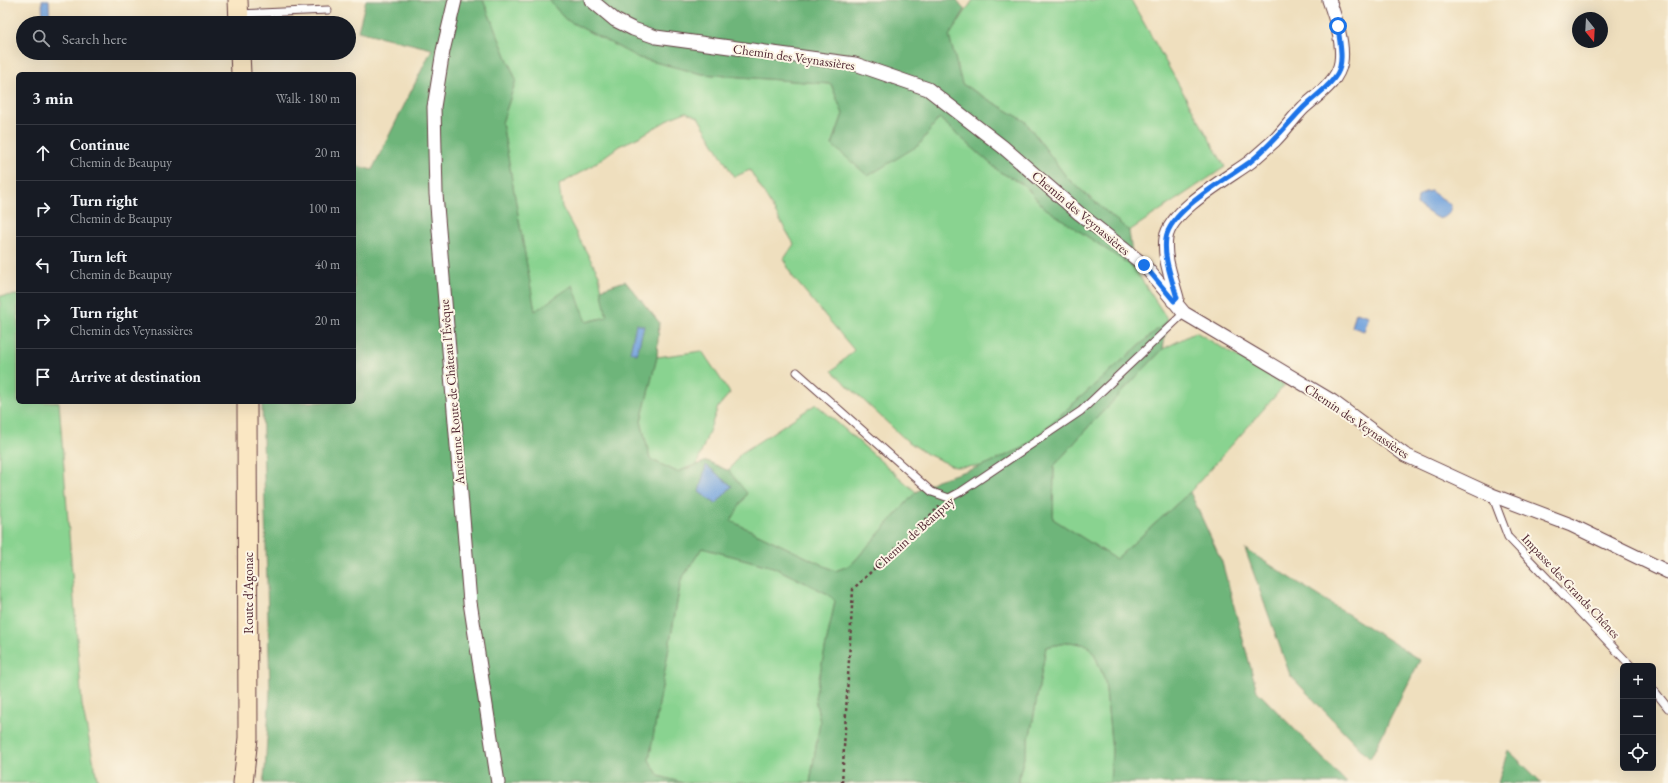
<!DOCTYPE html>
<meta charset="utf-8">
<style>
:root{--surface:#171b24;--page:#242831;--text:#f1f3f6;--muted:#9ea1a6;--line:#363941}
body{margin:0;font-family:"EB Garamond",serif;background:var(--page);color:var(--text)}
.controls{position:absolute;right:12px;bottom:12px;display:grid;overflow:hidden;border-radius:6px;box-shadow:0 4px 16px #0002}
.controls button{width:36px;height:36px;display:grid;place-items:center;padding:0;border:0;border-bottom:1px solid var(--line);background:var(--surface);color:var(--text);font:20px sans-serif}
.compass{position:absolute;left:1572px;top:12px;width:36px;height:36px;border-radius:50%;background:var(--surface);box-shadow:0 4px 16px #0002;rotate:162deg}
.stop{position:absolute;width:12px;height:12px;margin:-9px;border:3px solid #1a73e8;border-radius:50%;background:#fff}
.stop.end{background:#1a73e8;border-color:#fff;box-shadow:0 1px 4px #0008}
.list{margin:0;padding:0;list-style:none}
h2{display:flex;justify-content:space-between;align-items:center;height:52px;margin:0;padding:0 16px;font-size:17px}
h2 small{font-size:13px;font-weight:400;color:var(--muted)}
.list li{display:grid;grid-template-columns:26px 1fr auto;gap:12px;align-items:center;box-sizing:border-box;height:56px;padding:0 16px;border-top:1px solid var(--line)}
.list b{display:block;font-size:15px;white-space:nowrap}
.list p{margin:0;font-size:13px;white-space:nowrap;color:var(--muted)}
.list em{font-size:13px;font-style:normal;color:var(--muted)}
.icon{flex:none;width:22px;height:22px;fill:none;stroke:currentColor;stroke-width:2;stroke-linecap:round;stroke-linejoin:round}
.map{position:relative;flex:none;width:1668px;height:783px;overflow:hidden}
.search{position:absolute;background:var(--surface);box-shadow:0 4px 16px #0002;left:16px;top:16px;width:340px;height:44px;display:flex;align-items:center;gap:10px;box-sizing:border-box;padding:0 14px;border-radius:22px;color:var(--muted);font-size:15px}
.panel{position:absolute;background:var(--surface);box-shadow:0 4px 16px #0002;left:16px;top:72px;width:340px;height:332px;border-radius:6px}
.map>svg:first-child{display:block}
.green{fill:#89d390;stroke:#6a795e}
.forest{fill:#6eb57a;stroke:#5c6a52}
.water{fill:#72a3dd;stroke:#5e6184}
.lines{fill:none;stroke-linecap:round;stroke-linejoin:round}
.service-casing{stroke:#633c41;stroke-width:9}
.minor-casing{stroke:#633c41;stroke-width:15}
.secondary-casing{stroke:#633c41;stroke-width:21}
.path{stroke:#633c41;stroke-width:2.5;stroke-dasharray:3 3;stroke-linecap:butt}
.service{stroke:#fff;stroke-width:7}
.minor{stroke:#fff;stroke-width:13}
.secondary{stroke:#fae7c3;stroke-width:19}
.route{stroke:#1a73e8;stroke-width:5}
.labels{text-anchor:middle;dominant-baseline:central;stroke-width:4;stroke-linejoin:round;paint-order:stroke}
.street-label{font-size:13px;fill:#4a1f2b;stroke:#fcf5e5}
</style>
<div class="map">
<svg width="1668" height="783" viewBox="0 0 1668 783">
<rect width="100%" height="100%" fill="#fcf5e5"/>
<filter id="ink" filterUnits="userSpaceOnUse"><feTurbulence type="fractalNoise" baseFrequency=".025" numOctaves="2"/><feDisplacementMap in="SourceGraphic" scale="8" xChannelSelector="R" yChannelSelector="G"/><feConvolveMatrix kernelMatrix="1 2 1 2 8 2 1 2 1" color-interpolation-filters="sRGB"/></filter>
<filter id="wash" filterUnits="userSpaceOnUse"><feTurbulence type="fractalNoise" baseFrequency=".012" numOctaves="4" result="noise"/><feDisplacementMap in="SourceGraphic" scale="16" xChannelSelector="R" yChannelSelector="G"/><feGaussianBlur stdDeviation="0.9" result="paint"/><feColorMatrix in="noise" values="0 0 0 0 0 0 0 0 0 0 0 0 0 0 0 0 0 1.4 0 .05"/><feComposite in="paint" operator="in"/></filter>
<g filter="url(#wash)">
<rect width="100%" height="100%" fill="#efdfbe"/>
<!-- green -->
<path class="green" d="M 483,0 L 549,0 L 565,19 L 639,58 L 702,74 L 831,84 L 843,114 L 832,145 L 919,145 L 939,118 L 1000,172 L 1023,184 L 1045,208 L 1134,268 L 1168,320 L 1023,448 L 982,466 L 955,467 L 927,454 L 906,440 L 832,371 L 854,350 L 792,276 L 784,259 L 794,244 L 750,170 L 734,177 L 698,117 L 686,112 L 673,117 L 639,137 L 619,146 L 590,167 L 559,185 L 562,207 L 599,275 L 607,317 L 586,322 L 535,312 L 502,123 L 516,80 Z
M 973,0 L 1131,0 L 1225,167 L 1129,231 L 1067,178 L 1025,121 L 962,84 L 949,36 Z
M 18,295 L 18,402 L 59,402 L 82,705 L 98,783 L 0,783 L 0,296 Z
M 1196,332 L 1285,385 L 1190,492 L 1116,559 L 1053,519 L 1054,466 L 1090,425 L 1163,349 Z
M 702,351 L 730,393 L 718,407 L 697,464 L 677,472 L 650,459 L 641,421 L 657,357 Z
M 816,404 L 916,492 L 851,565 L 835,571 L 731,521 L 729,471 L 740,454 Z
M 702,548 L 773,567 L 828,594 L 835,601 L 815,698 L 820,722 L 810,783 L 683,783 L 659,776 L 649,760 L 681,580 Z
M 1070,642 L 1087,645 L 1094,653 L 1105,680 L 1112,751 L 1110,783 L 1019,783 L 1019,777 L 1031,731 L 1046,647 Z"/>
<!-- forest -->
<path class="forest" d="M 366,0 L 483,0 L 516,80 L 502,123 L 535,311 L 573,285 L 586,322 L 607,317 L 601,289 L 625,281 L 659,322 L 657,357 L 641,421 L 650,459 L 677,472 L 707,461 L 729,471 L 747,493 L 731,521 L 835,571 L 851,565 L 916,492 L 937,480 L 982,466 L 1023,448 L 1168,320 L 1163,349 L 1090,425 L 1054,466 L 1053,519 L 1116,559 L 1190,492 L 1222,562 L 1257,691 L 1347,783 L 1110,783 L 1112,751 L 1105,680 L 1094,653 L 1087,645 L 1070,642 L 1046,647 L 1031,731 L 1019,777 L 1019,783 L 810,783 L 820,722 L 815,698 L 835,601 L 828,594 L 773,567 L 702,548 L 681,580 L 649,760 L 659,776 L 683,783 L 263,783 L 265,770 L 270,691 L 262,402 L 354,402 L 354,165 L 372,170 L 432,49 L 358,31 Z
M 549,0 L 957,0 L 965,10 L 949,36 L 962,84 L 1025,121 L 1067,178 L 1129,231 L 1134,268 L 1045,208 L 1023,184 L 1000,172 L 939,118 L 919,145 L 868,176 L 832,145 L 843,114 L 831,84 L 702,74 L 639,58 L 565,19 Z
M 1245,549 L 1420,660 L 1370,759 L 1290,675 Z
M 1508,750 L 1542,783 L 1498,783 Z"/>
<!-- water -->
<path class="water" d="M 42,0 L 49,0 L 50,23 L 43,23 Z
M 1431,191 C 1439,199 1464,205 1443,218 L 1435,217 L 1417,205 L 1418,197 L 1425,192 Z
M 1356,312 L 1369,316 L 1364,331 L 1352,327 Z
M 636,324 L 644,326 L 637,354 L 630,352 Z
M 706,465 L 732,486 L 716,504 L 699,492 Z"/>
</g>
<g filter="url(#ink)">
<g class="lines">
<defs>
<path id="service" d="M 238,14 L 328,10
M 797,372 L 932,492 L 949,498 L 962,491 L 1081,411 L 1184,313
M 1492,495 L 1508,537 L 1631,666
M 1653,689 L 1668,708"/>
<path id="minor" d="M 455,0 L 443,51 L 434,107 L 436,194 L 470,602 L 498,783
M 591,0 L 615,20 L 633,29 L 656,37 L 855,64 L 928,89 L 1003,147 L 1080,214 L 1144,265 L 1184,313 L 1332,401 L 1405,455 L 1492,495 L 1571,525 L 1668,572
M 1173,301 L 1177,298 C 1172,279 1163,257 1166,238 C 1170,210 1228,178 1250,162 C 1258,155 1267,147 1275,140 C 1285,130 1293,118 1303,108 C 1317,95 1338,82 1341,62 C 1344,43 1335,17 1329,0"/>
<path id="secondary" d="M 238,0 L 239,23
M 240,53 L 241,74
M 243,783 L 248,738 L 247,402"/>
</defs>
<!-- service casing -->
<use href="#service" class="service-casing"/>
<!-- minor casing -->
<use href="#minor" class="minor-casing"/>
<!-- secondary casing -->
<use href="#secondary" class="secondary-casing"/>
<!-- path -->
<path class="path" d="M 842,783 L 853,589 L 940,506"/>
<!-- service -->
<use href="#service" class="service"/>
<!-- minor -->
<use href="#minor" class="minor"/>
<!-- secondary -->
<use href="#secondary" class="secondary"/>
</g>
</g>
<g class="lines" filter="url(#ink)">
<!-- route -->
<path class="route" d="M 1144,265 L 1174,301 L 1177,298 C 1172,279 1163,258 1166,238 C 1170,210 1228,178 1250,162 C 1269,147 1284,128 1301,110 C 1312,98 1329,88 1337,74 C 1345,61 1339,40 1338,26"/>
</g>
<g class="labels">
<!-- street labels -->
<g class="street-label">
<text transform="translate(794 57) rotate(8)">Chemin des Veynassières</text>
<text transform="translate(1081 213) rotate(40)">Chemin des Veynassières</text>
<text transform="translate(452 392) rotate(-95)">Ancienne Route de Château l'Évêque</text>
<text transform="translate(1357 421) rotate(34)">Chemin des Veynassières</text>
<text transform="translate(914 533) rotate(-42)">Chemin de Beaupuy</text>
<text transform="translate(1571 586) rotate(47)">Impasse des Grands Chênes</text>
<text transform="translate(248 593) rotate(-90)">Route d'Agonac</text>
</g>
</g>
</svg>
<div class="controls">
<button>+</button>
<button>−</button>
<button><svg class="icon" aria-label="locate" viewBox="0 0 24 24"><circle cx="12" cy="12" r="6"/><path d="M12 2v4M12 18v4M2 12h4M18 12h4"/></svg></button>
</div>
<svg class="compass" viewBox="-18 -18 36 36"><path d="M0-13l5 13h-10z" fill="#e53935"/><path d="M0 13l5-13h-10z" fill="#9ea1a6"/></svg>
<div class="stop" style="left:1338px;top:26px"></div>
<div class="stop end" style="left:1144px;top:265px"></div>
<div class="search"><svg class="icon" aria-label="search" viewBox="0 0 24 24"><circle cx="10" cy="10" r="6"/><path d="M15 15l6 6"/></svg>Search here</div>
<section class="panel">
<h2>3 min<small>Walk · 180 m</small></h2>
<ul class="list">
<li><svg class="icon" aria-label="ahead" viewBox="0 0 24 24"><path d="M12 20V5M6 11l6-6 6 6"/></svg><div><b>Continue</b><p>Chemin de Beaupuy</p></div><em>20 m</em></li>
<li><svg class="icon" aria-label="right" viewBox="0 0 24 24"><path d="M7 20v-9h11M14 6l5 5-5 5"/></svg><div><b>Turn right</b><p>Chemin de Beaupuy</p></div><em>100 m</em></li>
<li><svg class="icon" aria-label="left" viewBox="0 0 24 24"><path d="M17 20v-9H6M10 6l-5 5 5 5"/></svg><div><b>Turn left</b><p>Chemin de Beaupuy</p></div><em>40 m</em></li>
<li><svg class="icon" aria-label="right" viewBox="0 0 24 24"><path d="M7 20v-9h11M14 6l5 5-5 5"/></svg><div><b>Turn right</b><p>Chemin des Veynassières</p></div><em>20 m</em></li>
<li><svg class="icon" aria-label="arrive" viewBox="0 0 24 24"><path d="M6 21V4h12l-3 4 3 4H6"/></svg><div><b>Arrive at destination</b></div></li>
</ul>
</section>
</div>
